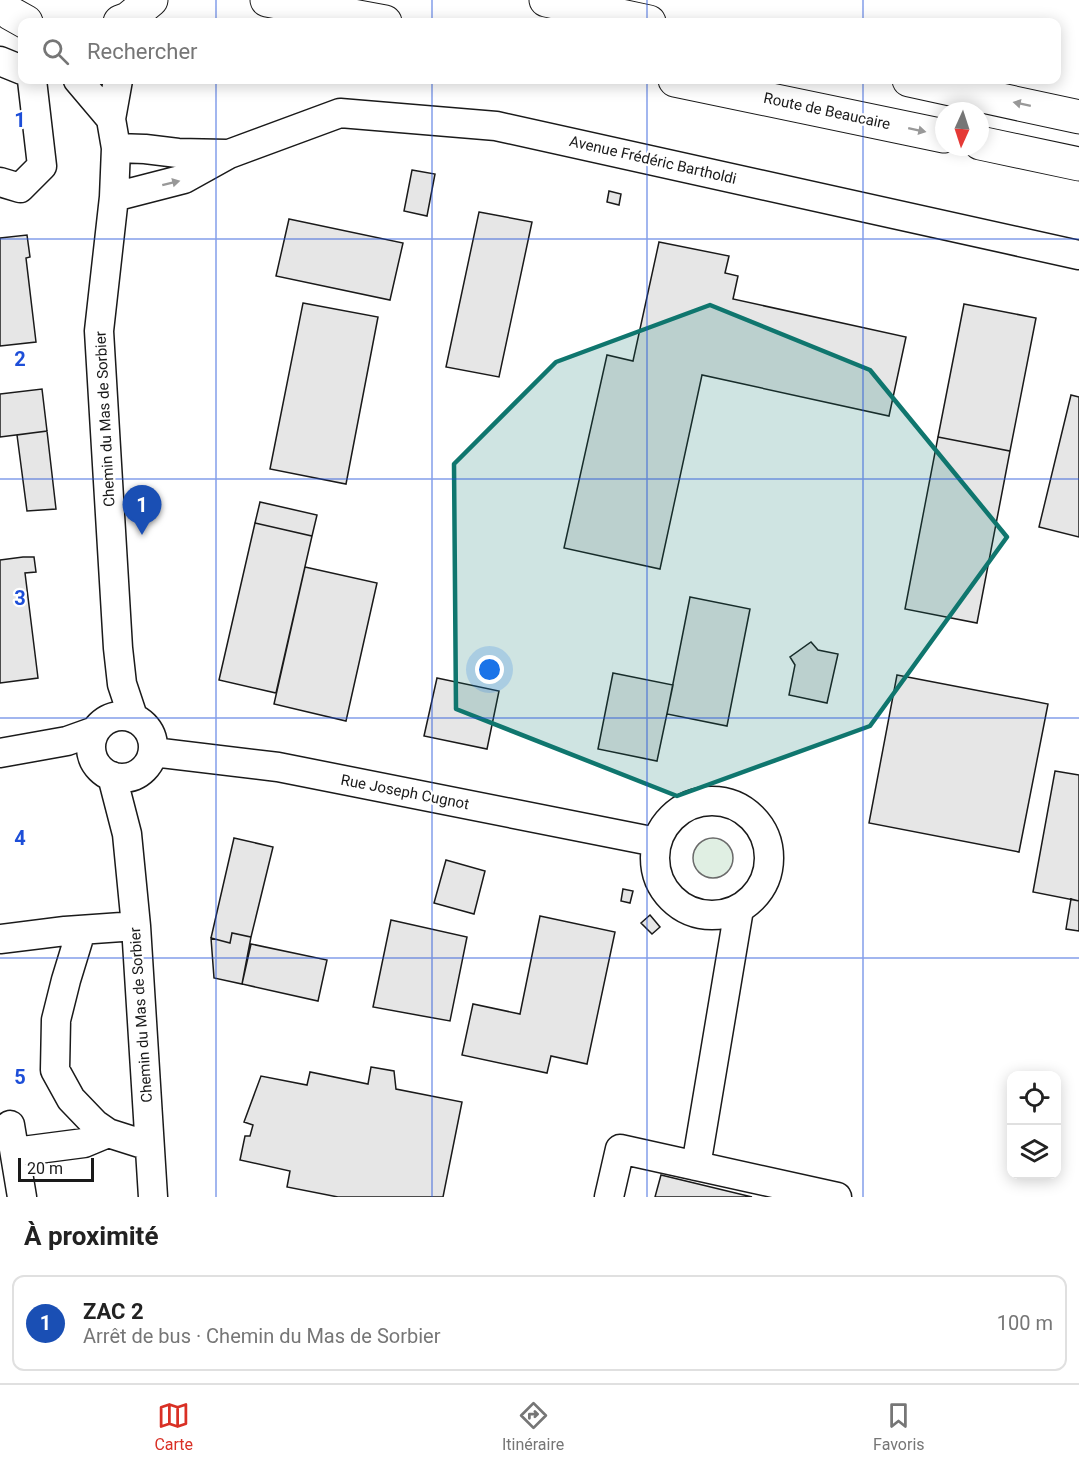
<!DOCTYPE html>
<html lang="fr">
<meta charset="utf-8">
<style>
:root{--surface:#fff;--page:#f2f2f2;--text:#222;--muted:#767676;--line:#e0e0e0;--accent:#d93025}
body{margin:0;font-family:Roboto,sans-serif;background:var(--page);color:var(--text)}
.controls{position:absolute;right:18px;bottom:18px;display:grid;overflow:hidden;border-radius:12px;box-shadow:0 3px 15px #0003}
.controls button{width:54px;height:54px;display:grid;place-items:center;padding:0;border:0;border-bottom:2px solid var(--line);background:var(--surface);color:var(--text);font:30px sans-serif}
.compass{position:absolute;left:935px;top:102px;width:54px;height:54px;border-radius:50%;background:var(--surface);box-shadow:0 3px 15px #0003;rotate:183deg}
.scale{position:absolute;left:18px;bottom:15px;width:76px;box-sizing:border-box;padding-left:6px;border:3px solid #1a1a1a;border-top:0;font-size:16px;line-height:21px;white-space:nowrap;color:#1a1a1a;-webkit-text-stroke:4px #fff;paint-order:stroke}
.you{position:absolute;left:490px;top:670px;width:21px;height:21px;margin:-15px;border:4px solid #fff;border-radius:50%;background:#1a73e8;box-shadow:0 0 0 9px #1a73e833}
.badge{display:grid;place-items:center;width:39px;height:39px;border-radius:50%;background:var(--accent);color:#fff;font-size:20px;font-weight:700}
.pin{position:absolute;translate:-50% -50px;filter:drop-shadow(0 2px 3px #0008)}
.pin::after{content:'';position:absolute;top:32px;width:21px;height:18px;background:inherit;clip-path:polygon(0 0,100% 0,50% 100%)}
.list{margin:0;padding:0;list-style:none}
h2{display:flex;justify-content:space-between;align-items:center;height:78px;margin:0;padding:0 24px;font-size:26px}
h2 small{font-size:20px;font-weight:400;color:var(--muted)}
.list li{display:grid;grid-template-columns:39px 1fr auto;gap:18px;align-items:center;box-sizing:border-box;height:96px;margin:0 12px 12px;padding:0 12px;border:2px solid var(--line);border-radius:12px}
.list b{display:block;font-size:22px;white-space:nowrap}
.list p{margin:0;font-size:20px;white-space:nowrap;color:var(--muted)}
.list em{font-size:20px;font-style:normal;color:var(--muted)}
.icon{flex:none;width:33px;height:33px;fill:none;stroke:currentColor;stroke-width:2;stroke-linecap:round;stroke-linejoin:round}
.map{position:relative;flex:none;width:1079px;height:1197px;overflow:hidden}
.search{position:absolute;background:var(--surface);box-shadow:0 3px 15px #0003;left:18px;right:18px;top:18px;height:66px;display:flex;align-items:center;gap:15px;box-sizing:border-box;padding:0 21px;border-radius:12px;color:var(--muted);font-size:22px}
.sheet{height:186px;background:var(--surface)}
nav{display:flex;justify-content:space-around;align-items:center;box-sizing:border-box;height:84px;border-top:2px solid var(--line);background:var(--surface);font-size:16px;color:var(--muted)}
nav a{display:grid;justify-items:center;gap:3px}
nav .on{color:var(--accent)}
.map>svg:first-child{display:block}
.green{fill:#e0efe3;stroke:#6a6a6a;stroke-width:1.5}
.building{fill:#e6e6e6;stroke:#1a1a1a;stroke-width:1.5}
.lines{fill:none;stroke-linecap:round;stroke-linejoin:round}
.minor-casing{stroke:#1a1a1a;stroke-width:31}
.major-casing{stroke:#1a1a1a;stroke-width:35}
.minor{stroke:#fff;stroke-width:28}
.major{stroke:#fff;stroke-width:33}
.oneway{fill:#989898}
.marked{fill:#0f766e;fill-opacity:0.2;stroke:#0f766e;stroke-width:4.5;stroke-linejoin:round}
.grid{fill:none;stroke:#1d4ed8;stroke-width:1.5;stroke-opacity:0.55}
.labels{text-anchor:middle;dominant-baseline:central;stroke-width:4.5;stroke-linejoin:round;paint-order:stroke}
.street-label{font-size:15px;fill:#1a1a1a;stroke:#fff}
.grid-label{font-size:20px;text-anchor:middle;font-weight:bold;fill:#1d4ed8;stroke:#fff;stroke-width:4.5;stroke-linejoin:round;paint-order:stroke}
</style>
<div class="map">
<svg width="1079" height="1197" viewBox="0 0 1079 1197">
<rect width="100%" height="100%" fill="#fff"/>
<!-- green -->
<path class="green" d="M693 858a20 20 0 1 1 40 0a20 20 0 1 1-40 0Z"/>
<!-- building -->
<path class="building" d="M 412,170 L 435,174 L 427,216 L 404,211 Z
M 609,191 L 621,194 L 619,205 L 607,202 Z
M 479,212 L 532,222 L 499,377 L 446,367 Z
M 289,219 L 403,243 L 390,300 L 276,276 Z
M 27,235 L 30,257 L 26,258 L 36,342 L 0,346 L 0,238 Z
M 659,242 L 729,256 L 725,273 L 738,276 L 733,299 L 906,337 L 889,416 L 702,375 L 660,569 L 564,548 L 607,355 L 633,361 Z
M 303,303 L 378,317 L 346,484 L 270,469 Z
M 964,304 L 1036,318 L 1010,451 L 938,437 Z
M 42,389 L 47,431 L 0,437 L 0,394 Z
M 1071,395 L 1079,397 L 1079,537 L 1039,527 Z
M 47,431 L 56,509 L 27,511 L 17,435 Z
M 938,437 L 1010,451 L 977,623 L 905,609 Z
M 260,502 L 317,515 L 312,536 L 255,523 Z
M 255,523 L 312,536 L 276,693 L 219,680 Z
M 23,557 L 34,557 L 36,572 L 25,573 L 38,678 L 0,683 L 0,560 Z
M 305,567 L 377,583 L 346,721 L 274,704 Z
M 690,597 L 750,609 L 727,726 L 667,714 Z
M 811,642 L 818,650 L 838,654 L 827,703 L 789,695 L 795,665 L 790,657 Z
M 613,673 L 673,685 L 657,761 L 598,749 Z
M 897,675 L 1048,704 L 1019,852 L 869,823 Z
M 437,678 L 499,691 L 487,749 L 424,736 Z
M 1055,771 L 1079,775 L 1079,901 L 1033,892 Z
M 234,838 L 273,847 L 251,937 L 232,933 L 230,943 L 211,938 Z
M 446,860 L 485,871 L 474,914 L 434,903 Z
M 623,889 L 633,891 L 630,903 L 621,901 Z
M 1071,899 L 1079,901 L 1079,931 L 1066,929 Z
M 650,915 L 660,927 L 652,934 L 641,923 Z
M 540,916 L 615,932 L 587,1064 L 551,1056 L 547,1073 L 462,1055 L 473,1004 L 520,1014 Z
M 391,920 L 467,937 L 450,1021 L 373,1007 Z
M 232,933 L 251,937 L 242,984 L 214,978 L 211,938 L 230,943 Z
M 251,944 L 327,960 L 318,1001 L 242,984 Z
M 371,1067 L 394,1071 L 396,1089 L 462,1102 L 443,1197 L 338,1197 L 287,1187 L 290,1171 L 240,1160 L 245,1136 L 250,1136 L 253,1125 L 244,1122 L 261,1076 L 307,1085 L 310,1072 L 368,1084 Z
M 661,1175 L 752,1197 L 655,1197 Z"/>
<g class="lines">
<defs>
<path id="minor" d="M 0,61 L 22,70
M 78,80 L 111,119
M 118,80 L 111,119 L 116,148 L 114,197 L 99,331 L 118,648 L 122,684 L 133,717
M 116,148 L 145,149 L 178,153 L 227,154
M 0,182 L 20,188 L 42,166 L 32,80
M 114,197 L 184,179 L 229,154 L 340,113 L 496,126 L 1079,255
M91 747a31 31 0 1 1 62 0a31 31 0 1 1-62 0Z
M 153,752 L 278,767 L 656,842
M 0,753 L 67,741 L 95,731
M 112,776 L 127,834 L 136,926 L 153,1197
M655 858a57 57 0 1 1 114 0a57 57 0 1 1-114 0Z
M 81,931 L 66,980 L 56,1020 L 55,1070 L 71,1099 L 95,1124 L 108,1133 L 149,1146
M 0,939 L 65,931 L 136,926
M 10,1125 L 22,1197
M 15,1152 L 84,1143 L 108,1133
M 696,1166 L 739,909
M 609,1197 L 620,1149 L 837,1197"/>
<path id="major" d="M 267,0 L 385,22
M 546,0 L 649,22
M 0,4 L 10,13 L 26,22
M 120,22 L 128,19 L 151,0
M 675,80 L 944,136
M 909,80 L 1079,117
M 980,143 L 1079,164"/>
</defs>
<!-- minor casing -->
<use href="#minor" class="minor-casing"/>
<!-- major casing -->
<use href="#major" class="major-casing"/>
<!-- minor -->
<use href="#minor" class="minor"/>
<!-- major -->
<use href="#major" class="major"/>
</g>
<!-- one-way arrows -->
<defs><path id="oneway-solid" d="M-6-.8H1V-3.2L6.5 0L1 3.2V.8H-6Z" transform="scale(1.5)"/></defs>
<g class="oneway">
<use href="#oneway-solid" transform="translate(1022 104) rotate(-168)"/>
<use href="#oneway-solid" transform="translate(917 130) rotate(12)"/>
<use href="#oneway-solid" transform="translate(171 183) rotate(-14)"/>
</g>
<!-- marked area -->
<path class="marked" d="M 710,305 L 870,370 L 1007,537 L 870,726 L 677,796 L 456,709 L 454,464 L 556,362 Z"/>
<!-- grid -->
<path class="grid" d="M 216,0 L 216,22M 432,0 L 432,22M 647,0 L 647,22M 863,0 L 863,22M 216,80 L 216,1197M 432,80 L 432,1197M 647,80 L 647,1197M 863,80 L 863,1197M 0,239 L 1079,239M 0,479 L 1079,479M 0,718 L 1079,718M 0,958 L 1079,958"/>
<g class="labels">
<!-- street labels -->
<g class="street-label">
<text transform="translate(827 111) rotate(12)">Route de Beaucaire</text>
<text transform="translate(653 160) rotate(13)">Avenue Frédéric Bartholdi</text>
<text transform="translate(105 419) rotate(-93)">Chemin du Mas de Sorbier</text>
<text transform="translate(405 792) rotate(11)">Rue Joseph Cugnot</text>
<text transform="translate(141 1015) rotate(-94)">Chemin du Mas de Sorbier</text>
</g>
</g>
<g class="grid-label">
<text x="20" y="127">1</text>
<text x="20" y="366">2</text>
<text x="20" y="605">3</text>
<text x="20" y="845">4</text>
<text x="20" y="1084">5</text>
</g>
</svg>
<div class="controls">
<button><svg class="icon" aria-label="locate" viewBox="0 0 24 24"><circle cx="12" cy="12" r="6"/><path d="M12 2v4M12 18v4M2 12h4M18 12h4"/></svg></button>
<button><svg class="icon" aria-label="layers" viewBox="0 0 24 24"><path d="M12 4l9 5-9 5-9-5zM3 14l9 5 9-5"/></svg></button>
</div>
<svg class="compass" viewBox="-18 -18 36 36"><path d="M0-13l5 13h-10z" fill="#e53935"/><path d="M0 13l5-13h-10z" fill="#767676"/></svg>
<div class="scale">20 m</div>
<div class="you"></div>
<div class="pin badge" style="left:142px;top:535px;background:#1a4fb4">1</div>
<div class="search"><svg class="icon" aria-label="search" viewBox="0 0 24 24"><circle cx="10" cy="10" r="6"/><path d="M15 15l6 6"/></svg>Rechercher</div>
</div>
<section class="sheet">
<h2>À proximité<small></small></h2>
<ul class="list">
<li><span class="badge" style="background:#1a4fb4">1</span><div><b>ZAC 2</b><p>Arrêt de bus · Chemin du Mas de Sorbier</p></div><em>100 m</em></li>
</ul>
</section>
<nav>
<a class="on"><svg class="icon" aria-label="map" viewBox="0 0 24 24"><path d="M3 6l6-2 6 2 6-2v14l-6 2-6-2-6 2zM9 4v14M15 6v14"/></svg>Carte</a>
<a><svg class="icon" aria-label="directions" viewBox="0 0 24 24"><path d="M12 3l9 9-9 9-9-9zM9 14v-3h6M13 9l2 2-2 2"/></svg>Itinéraire</a>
<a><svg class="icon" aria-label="saved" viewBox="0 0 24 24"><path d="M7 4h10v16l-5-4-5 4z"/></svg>Favoris</a>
</nav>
